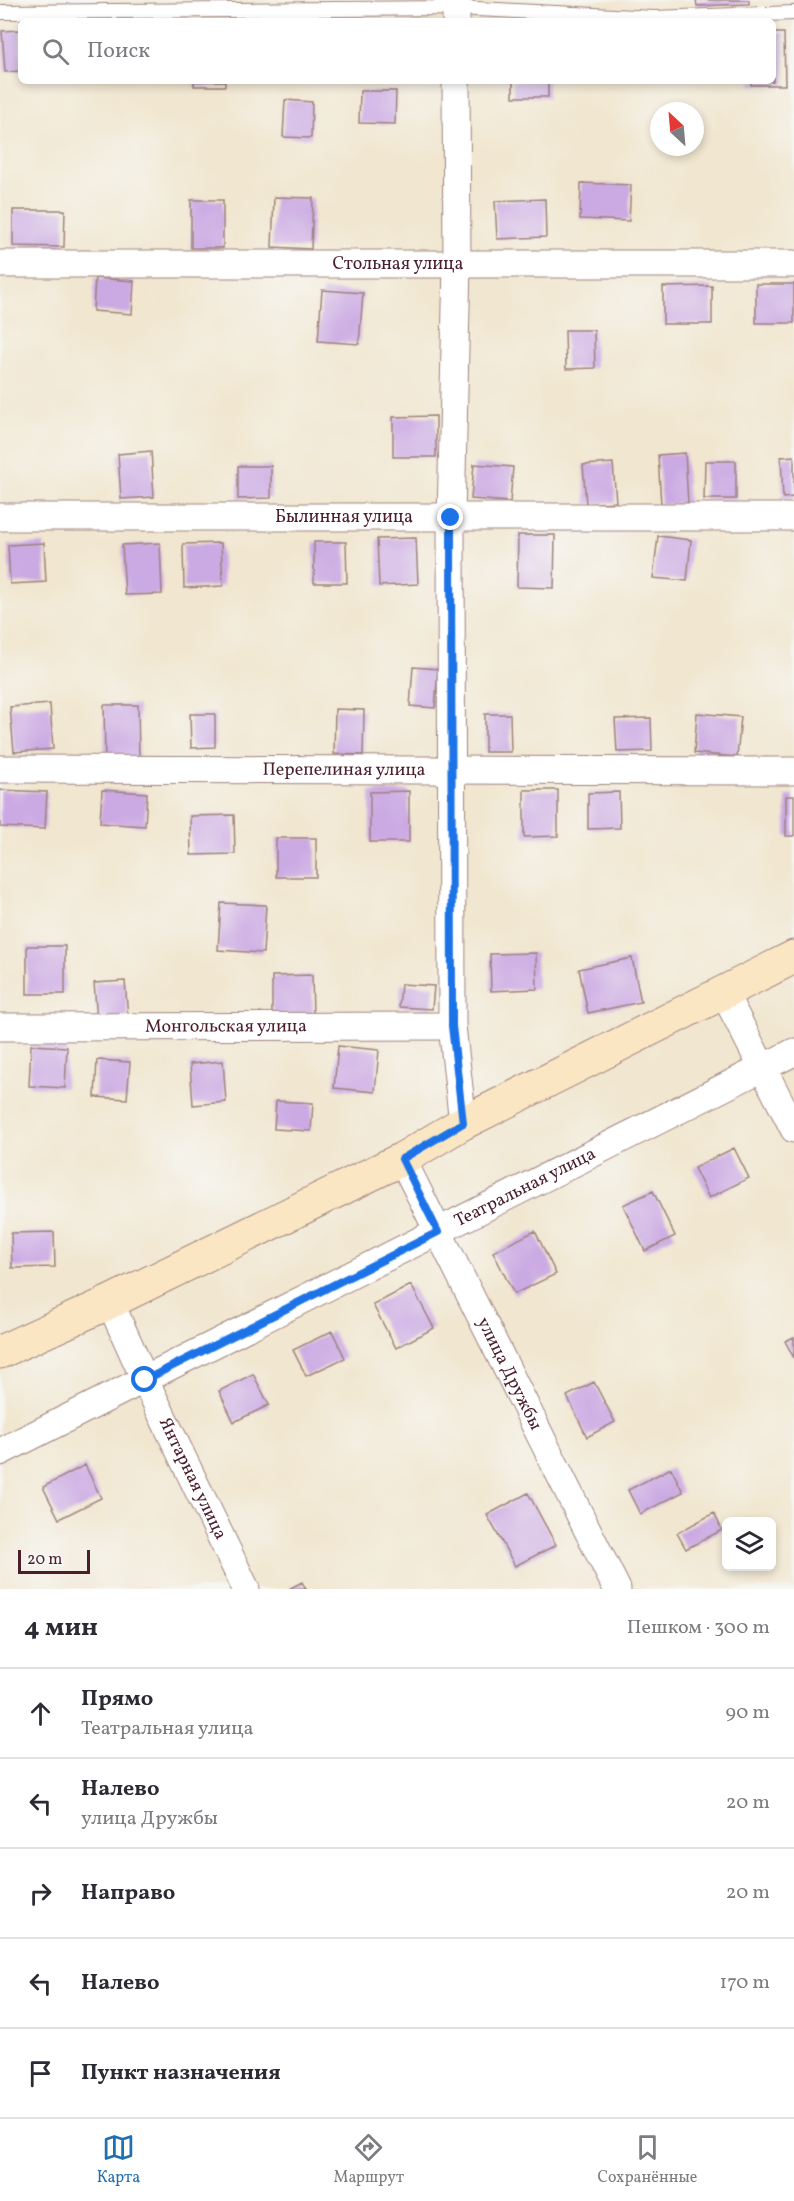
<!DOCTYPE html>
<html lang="ru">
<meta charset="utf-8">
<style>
:root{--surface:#fff;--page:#f7f7f7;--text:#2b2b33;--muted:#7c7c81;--line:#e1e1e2;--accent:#1f6fb2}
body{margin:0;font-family:Vollkorn,serif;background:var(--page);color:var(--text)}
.controls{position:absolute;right:18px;bottom:18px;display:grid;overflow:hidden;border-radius:9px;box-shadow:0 3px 9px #0003}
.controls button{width:54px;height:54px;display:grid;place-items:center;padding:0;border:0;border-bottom:2px solid var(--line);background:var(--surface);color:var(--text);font:30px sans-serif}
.compass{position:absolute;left:650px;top:102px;width:54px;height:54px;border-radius:50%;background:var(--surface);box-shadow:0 3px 9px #0003;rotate:334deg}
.scale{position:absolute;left:18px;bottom:15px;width:72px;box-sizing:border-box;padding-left:6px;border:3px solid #4a1f2b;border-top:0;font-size:16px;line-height:21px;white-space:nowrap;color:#4a1f2b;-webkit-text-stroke:4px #f6f6f2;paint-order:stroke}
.stop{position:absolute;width:18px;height:18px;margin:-14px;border:4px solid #1a73e8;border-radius:50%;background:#fff}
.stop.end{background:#1a73e8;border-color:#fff;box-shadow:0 2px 6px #0008}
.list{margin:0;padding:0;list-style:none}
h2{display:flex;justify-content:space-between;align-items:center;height:78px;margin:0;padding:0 24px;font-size:26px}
h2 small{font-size:20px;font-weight:400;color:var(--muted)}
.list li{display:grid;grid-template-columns:39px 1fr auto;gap:18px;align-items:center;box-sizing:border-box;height:90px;padding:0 24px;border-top:2px solid var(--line)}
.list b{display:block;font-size:22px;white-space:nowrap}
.list p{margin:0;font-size:20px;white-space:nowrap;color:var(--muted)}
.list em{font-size:20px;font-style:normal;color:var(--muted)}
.icon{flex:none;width:33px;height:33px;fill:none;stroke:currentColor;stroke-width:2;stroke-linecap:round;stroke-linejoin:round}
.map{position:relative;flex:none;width:794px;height:1589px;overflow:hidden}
.search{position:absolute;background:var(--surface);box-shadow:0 3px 9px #0003;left:18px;right:18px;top:18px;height:66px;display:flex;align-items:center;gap:15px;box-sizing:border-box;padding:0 21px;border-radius:9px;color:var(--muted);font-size:22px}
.sheet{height:528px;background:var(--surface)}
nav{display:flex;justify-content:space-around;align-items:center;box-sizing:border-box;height:84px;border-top:2px solid var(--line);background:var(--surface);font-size:16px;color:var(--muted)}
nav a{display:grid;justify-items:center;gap:3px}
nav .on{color:var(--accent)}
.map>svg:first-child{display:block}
.building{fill:#cba9e3}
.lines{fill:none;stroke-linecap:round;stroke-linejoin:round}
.lane-casing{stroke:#9e827d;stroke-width:16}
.street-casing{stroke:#9e827d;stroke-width:29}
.secondary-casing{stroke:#9e827d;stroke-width:35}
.lane{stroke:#fff;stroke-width:14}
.street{stroke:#fff;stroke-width:27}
.secondary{stroke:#fbe6c4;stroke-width:33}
.route{stroke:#1a73e8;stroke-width:8}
.labels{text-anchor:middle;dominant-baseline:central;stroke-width:4.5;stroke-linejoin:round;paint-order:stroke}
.street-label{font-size:18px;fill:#4a1f2b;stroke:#f6f6f2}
</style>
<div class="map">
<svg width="794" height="1589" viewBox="0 0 794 1589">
<rect width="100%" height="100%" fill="#f6f6f2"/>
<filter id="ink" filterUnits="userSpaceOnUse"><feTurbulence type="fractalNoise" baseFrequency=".0167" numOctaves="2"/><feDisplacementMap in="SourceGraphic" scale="12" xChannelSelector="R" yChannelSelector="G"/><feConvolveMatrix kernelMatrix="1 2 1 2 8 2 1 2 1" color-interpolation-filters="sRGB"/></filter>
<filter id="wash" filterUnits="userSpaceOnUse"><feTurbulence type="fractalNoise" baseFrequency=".008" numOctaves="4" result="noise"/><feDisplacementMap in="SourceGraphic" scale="24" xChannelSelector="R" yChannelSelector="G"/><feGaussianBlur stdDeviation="1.35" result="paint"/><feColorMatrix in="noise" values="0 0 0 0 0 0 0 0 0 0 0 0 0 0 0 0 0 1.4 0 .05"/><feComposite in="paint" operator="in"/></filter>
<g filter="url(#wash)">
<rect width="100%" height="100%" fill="#f1e6cf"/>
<g id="blocks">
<!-- building -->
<path class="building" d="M 696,0 L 749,0 L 749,4 L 697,6 Z
M 21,30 L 21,71 L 5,72 L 2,31 Z
M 773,33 L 784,33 L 785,85 L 751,85 L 751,81 L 773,81 Z
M 194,81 L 225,81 L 225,86 L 194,86 Z
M 513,81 L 548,81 L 548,97 L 513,97 Z
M 360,91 L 396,91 L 395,124 L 359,123 Z
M 285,100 L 312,102 L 311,138 L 283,137 Z
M 581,183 L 631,185 L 629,221 L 580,219 Z
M 274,197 L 313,198 L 311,249 L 272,247 Z
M 545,199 L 546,237 L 497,239 L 495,201 Z
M 191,200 L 223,200 L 223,248 L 191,248 Z
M 13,210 L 65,210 L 64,247 L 13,246 Z
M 95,278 L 134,281 L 132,314 L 93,311 Z
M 756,284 L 794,284 L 794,323 L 756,323 Z
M 712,286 L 712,324 L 663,324 L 663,287 Z
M 322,290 L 363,293 L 359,344 L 318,341 Z
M 565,330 L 594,330 L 595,368 L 566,369 Z
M 436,416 L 436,457 L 393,457 L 393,417 Z
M 151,451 L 154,497 L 121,499 L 118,454 Z
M 685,453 L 688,503 L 661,505 L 658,455 Z
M 794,456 L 794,497 L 783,498 L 781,457 Z
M 705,461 L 736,461 L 736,499 L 704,499 Z
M 613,463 L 616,502 L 586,504 L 583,465 Z
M 474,464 L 513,467 L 510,502 L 471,499 Z
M 238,466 L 271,466 L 271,498 L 238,499 Z
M 518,535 L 555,535 L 554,588 L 517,587 Z
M 658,536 L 691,540 L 687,581 L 653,578 Z
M 416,538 L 418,584 L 379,586 L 377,539 Z
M 314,542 L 346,542 L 347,583 L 314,583 Z
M 44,543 L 46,582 L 10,584 L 8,545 Z
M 160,543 L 162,594 L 125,595 L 122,545 Z
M 221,543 L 223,586 L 184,588 L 183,544 Z
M 413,667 L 438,669 L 435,708 L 410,706 Z
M 50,704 L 53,749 L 14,752 L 10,707 Z
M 104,705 L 138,705 L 139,759 L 105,759 Z
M 335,709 L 364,710 L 363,755 L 334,754 Z
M 697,713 L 741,717 L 737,757 L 694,753 Z
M 190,714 L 215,714 L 215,747 L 191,748 Z
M 485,714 L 510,714 L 511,752 L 485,752 Z
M 651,718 L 652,751 L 617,752 L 615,719 Z
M 0,790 L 47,792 L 45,829 L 0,827 Z
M 102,790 L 147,793 L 145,826 L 100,823 Z
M 524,790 L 558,790 L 558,836 L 524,837 Z
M 409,791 L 409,842 L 370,842 L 370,792 Z
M 619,792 L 620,828 L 588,829 L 588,793 Z
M 786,796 L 794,796 L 794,836 L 786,836 Z
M 234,815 L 235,854 L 191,855 L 190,816 Z
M 276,838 L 316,838 L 316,877 L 276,877 Z
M 221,903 L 266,905 L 263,953 L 218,950 Z
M 27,946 L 65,946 L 65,994 L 27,994 Z
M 536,953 L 537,989 L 491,991 L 490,954 Z
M 632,958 L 641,1002 L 588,1013 L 579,969 Z
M 312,975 L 313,1015 L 272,1016 L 272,976 Z
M 125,981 L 128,1017 L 97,1019 L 94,983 Z
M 401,984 L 434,986 L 432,1009 L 399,1007 Z
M 31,1045 L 67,1047 L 65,1088 L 29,1086 Z
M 338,1046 L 379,1050 L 375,1092 L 334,1088 Z
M 97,1060 L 130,1062 L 127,1099 L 95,1097 Z
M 223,1061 L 226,1102 L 193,1105 L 190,1064 Z
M 276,1101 L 313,1103 L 311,1131 L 274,1129 Z
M 734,1148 L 749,1178 L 709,1198 L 694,1168 Z
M 653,1191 L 675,1236 L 645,1251 L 623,1205 Z
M 535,1231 L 556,1274 L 514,1294 L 493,1252 Z
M 54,1232 L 55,1267 L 12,1268 L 11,1233 Z
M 411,1285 L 434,1328 L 396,1348 L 373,1305 Z
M 332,1331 L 345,1358 L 306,1376 L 293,1350 Z
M 794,1337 L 794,1358 L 785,1341 Z
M 253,1374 L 269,1405 L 234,1422 L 219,1391 Z
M 594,1382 L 615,1422 L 587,1437 L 567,1396 Z
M 85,1465 L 101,1498 L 59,1519 L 43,1487 Z
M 671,1468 L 683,1492 L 640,1514 L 628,1490 Z
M 528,1493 L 556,1545 L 515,1566 L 487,1515 Z
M 714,1513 L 722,1530 L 686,1549 L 677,1533 Z
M 302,1582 L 306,1589 L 289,1589 Z"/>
</g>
</g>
<g filter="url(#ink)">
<use href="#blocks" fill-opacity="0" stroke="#9e827d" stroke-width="1.5"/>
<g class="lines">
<defs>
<path id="lane" d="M 0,12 L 456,8 L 654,18 L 794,13"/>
<g id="street">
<path d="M 456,0 L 456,21"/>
<path d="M 456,81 L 457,264 L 451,517 L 452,1026 L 463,1123"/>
<path id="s1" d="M 0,264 L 794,264"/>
<path id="s2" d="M 0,517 L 794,517"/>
<path id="s3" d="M 0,769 L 794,771"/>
<path d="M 724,993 L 794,1129"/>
<path id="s4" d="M 0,1027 L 452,1026"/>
<path id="s5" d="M 402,1159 L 617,1589"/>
<path id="s6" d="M 110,1302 L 145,1380 L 246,1589"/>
<path id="s7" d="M 0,1452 L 794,1052"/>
</g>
<path id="secondary" d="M 0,1352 L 110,1302 L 402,1159 L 463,1123 L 794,957"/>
</defs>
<!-- lane casing -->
<use href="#lane" class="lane-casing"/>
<!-- street casing -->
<use href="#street" class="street-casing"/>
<!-- secondary casing -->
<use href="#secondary" class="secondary-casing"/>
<!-- lane -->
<use href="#lane" class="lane"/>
<!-- street -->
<use href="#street" class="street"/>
<!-- secondary -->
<use href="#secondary" class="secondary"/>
</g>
</g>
<g class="lines" filter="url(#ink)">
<!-- route -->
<path class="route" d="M 145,1380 L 438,1232 L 402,1159 L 463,1123 L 452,1026 L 451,518"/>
</g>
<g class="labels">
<!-- street labels -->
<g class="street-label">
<text stroke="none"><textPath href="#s1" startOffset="398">Стольная улица</textPath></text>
<text stroke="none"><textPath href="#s2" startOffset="344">Былинная улица</textPath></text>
<text stroke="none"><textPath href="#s3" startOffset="344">Перепелиная улица</textPath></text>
<text stroke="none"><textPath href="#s4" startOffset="226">Монгольская улица</textPath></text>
<text stroke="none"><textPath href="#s7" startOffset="588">Театральная улица</textPath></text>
<text stroke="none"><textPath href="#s5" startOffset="240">улица Дружбы</textPath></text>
<text stroke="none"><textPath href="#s6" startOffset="195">Янтарная улица</textPath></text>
</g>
</g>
</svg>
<div class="controls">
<button><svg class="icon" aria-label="layers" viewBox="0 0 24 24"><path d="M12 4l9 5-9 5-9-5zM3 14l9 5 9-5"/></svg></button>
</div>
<svg class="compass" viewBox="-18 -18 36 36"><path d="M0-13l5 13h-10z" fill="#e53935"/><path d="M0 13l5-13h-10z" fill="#7c7c81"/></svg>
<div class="scale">20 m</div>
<div class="stop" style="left:145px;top:1380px"></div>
<div class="stop end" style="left:451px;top:518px"></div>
<div class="search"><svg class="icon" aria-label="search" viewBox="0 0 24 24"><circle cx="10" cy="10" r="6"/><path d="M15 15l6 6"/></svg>Поиск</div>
</div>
<section class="sheet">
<h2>4 мин<small>Пешком · 300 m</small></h2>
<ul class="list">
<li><svg class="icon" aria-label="ahead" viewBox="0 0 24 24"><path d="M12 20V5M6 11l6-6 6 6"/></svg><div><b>Прямо</b><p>Театральная улица</p></div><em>90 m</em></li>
<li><svg class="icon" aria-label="left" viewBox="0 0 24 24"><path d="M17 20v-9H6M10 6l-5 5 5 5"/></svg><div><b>Налево</b><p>улица Дружбы</p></div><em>20 m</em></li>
<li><svg class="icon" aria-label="right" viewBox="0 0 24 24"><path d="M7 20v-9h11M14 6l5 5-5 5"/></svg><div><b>Направо</b></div><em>20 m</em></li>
<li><svg class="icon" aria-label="left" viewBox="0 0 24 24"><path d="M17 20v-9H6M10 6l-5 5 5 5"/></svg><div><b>Налево</b></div><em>170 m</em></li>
<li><svg class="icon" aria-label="arrive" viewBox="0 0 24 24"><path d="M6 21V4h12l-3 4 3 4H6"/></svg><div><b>Пункт назначения</b></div></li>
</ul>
</section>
<nav>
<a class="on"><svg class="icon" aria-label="map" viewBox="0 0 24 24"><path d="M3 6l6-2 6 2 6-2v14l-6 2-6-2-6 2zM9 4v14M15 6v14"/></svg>Карта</a>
<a><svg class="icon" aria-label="directions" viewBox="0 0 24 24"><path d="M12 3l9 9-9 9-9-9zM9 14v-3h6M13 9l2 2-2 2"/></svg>Маршрут</a>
<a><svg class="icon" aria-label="saved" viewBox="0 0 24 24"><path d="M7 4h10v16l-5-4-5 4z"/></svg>Сохранённые</a>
</nav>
